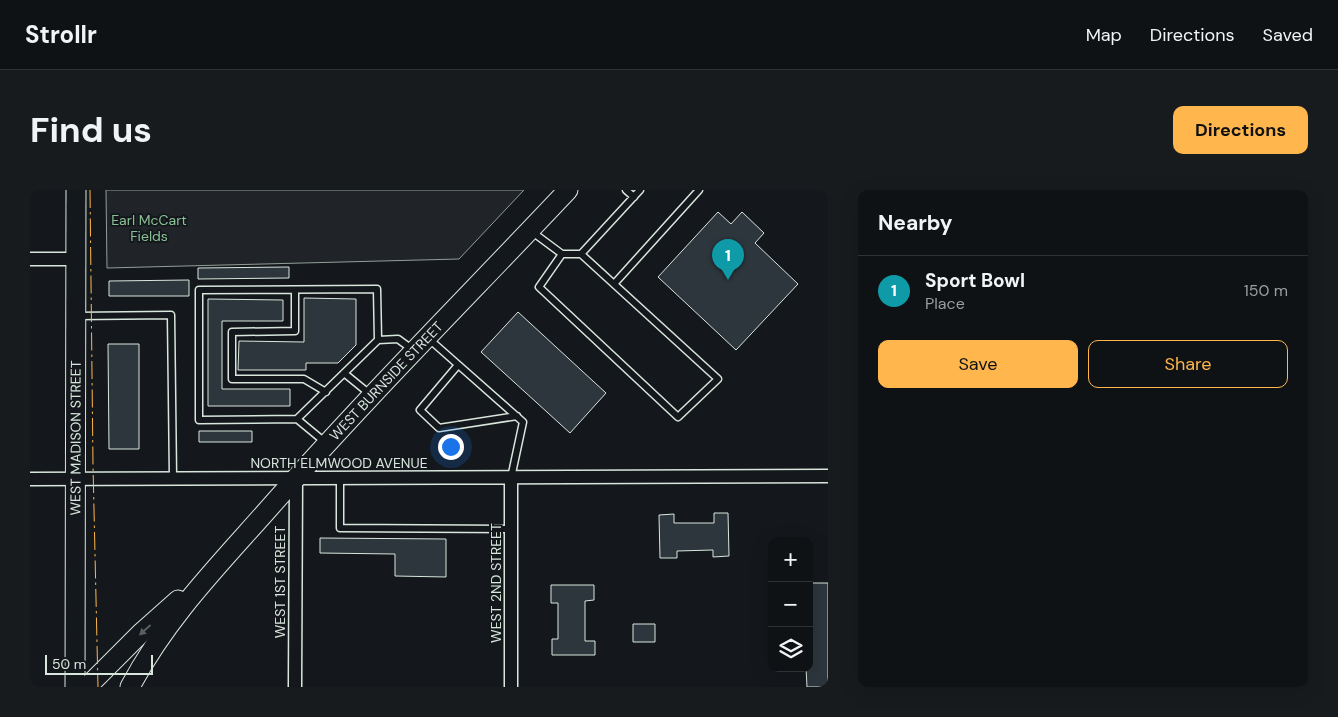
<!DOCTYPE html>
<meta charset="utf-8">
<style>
:root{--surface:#0f1215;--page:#181b1e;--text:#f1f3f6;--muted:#9b9ea0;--line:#2f3234;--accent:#ffb74d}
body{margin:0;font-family:"DM Sans",sans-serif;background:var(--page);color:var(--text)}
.controls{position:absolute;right:15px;bottom:15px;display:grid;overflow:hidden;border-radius:10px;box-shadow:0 5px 20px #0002}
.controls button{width:45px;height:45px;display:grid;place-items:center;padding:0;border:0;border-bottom:1px solid var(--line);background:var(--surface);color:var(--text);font:25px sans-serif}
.scale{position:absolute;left:15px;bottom:12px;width:108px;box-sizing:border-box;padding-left:5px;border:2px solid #d8e6dc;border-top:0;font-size:14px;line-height:18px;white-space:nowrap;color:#d8e6dc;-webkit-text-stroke:4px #14181c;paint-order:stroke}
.you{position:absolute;left:420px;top:256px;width:18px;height:18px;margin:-12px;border:4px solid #fff;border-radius:50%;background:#1a73e8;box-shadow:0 0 0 8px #1a73e833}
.badge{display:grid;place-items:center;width:32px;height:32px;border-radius:50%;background:var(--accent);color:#fff;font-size:16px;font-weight:700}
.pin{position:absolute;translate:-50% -41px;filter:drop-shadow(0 1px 2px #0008)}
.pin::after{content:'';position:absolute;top:26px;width:18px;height:15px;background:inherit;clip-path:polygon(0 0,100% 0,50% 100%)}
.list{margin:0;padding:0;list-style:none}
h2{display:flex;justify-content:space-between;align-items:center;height:65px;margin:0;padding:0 20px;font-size:21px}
h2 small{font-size:16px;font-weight:400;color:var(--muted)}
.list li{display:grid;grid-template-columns:32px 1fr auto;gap:15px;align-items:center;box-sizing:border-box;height:70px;padding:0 20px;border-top:1px solid var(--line)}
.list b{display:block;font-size:19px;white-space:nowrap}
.list p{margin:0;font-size:16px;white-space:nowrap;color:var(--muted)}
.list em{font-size:16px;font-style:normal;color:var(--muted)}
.actions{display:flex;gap:10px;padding:15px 20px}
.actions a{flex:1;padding:11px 0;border:1px solid var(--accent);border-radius:10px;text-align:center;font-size:18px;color:var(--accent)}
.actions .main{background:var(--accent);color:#111}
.icon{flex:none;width:28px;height:28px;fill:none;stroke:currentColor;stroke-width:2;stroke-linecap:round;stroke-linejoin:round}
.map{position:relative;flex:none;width:798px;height:497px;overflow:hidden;border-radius:10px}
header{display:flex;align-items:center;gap:30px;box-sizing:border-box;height:70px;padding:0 25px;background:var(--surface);border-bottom:1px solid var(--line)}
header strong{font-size:24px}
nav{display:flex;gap:28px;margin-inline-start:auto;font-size:18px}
.intro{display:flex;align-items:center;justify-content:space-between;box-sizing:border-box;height:120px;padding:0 30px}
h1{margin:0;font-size:35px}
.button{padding:12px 22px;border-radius:10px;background:var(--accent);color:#111;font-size:18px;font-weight:700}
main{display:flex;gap:30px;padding:0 30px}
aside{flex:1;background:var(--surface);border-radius:10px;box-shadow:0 5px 20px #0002}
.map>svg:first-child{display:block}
.green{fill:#202428;stroke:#939e99}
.building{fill:#2c363c;stroke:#d8e6dc}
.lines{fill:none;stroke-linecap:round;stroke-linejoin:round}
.lane-casing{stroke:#d8e6dc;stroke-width:9}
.street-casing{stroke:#d8e6dc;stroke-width:15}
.secondary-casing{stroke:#d8e6dc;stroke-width:21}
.lane{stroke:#14181c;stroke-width:6}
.street{stroke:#14181c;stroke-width:12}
.secondary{stroke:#14181c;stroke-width:19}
.power{stroke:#ffb74d;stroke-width:1;stroke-dasharray:18 4 2.5 4;stroke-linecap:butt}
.oneway{fill:#59605f}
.labels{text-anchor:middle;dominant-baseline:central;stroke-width:4;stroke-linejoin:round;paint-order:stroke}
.park-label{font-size:14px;fill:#8ac095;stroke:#14181c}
.street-label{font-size:14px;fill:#d8e6dc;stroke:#14181c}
</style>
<header>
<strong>Strollr</strong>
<nav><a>Map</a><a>Directions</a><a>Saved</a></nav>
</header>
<div class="intro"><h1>Find us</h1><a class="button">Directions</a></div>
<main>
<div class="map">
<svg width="798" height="497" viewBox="0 0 798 497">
<rect width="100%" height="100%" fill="#14181c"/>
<!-- green -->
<path class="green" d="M 76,0 L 494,0 L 429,69 L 77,78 Z"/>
<!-- building -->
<path class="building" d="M 688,22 L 701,34 L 712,22 L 734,43 L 725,53 L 768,94 L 706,160 L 628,87 Z
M 259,77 L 259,88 L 168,89 L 168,78 Z
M 159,90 L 159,106 L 79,106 L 79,91 Z
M 274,108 L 326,109 L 326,155 L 308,173 L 276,173 L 276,180 L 208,180 L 209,151 L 274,152 Z
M 178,109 L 253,110 L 253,131 L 192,131 L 192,199 L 260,199 L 260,216 L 178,216 Z
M 488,122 L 576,203 L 540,243 L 451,162 Z
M 78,154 L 109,154 L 109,259 L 79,259 Z
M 169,241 L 222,241 L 222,252 L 169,252 Z
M 684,323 L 698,323 L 699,366 L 683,367 L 683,360 L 647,361 L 647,368 L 630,368 L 629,325 L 644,324 L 644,333 L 684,333 Z
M 290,348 L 416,349 L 416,387 L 365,386 L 365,364 L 290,363 Z
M 779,393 L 798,393 L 798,497 L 777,497 L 776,478 L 779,478 Z
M 521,395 L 564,395 L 564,410 L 555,411 L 555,451 L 565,451 L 565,465 L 522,465 L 522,449 L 528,449 L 528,413 L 521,413 Z
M 603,434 L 625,434 L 625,452 L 603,452 Z"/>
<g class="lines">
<defs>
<path id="lane" d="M 596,0 L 604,7
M 501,41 L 532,64 L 551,64 L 610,0
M 532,64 L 509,97 L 648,227 L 688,189 L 551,64
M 584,94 L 669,0
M 265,100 L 265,141 L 202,142 L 202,189 L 274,189 L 296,202
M 47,126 L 141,125 L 143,288
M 399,149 L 493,232 L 481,288
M 348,150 L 368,149 L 383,160
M 428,175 L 390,220 L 409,238 L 487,226
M 314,183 L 341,205
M 267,229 L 348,150 L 347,99 L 169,100 L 169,230 L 267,229 L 296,253
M 310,288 L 310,338 L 481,339"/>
<path id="street" d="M 0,69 L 46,69
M 481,288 L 481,497
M 0,289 L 798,286
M 265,497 L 266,287"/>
<g id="secondary">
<path id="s1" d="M 45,497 L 46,0"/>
<path d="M 57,497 L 112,442 L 148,410"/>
<path id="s2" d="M 100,497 C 137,427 189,375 241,316 C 336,208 439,105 538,0"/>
</g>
</defs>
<!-- lane casing -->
<use href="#lane" class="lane-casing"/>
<!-- street casing -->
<use href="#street" class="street-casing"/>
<!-- secondary casing -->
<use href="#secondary" class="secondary-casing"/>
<!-- lane -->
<use href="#lane" class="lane"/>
<!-- street -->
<use href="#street" class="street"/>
<!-- secondary -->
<use href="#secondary" class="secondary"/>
<!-- power -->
<path class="power" d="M 60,0 L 63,275 L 68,497"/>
</g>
<!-- one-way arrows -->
<defs><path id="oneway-solid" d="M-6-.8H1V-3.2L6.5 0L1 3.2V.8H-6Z" transform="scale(1.25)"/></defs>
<use class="oneway" href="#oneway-solid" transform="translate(115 440) rotate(138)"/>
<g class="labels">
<!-- park labels -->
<g class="park-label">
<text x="119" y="30">Earl McCart<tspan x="119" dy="16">Fields</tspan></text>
</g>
<!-- street labels -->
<g class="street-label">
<text stroke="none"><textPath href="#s2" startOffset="400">WEST BURNSIDE STREET</textPath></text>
<text stroke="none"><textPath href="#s1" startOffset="249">WEST MADISON STREET</textPath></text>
<text x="309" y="273">NORTH ELMWOOD AVENUE</text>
<text transform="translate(250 392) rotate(-90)">WEST 1ST STREET</text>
<text transform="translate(466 393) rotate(-90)">WEST 2ND STREET</text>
</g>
</g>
</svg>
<div class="controls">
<button>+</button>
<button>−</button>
<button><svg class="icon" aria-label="layers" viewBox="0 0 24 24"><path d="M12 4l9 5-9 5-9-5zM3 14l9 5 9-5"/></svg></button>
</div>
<div class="scale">50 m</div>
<div class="you"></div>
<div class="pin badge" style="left:698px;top:90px;background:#0f9aa8">1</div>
</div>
<aside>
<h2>Nearby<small></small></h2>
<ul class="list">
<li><span class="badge" style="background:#0f9aa8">1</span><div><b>Sport Bowl</b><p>Place</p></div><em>150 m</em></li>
</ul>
<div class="actions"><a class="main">Save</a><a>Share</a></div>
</aside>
</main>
